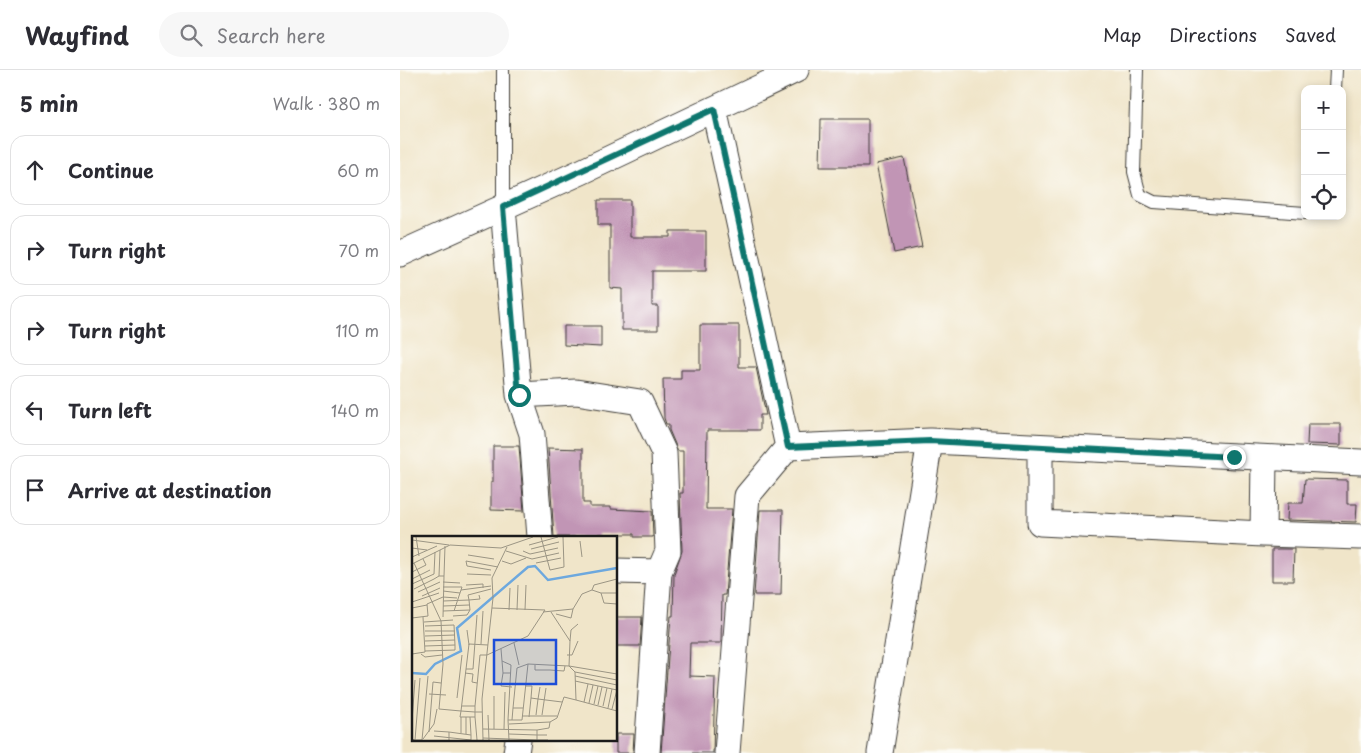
<!DOCTYPE html>
<meta charset="utf-8">
<style>
:root{--surface:#fff;--page:#f7f7f7;--text:#2b2b33;--muted:#7c7c81;--line:#e1e1e2}
body{margin:0;font-family:"Playpen Sans",sans-serif;background:var(--page);color:var(--text)}
.controls{position:absolute;right:15px;top:15px;display:grid;overflow:hidden;border-radius:10px;box-shadow:0 2px 8px #0003}
.controls button{width:45px;height:45px;display:grid;place-items:center;padding:0;border:0;border-bottom:1px solid var(--line);background:var(--surface);color:var(--text);font:25px sans-serif}
.stop{position:absolute;width:15px;height:15px;margin:-11px;border:4px solid #0f766e;border-radius:50%;background:#fff}
.stop.end{background:#0f766e;border-color:#fff;box-shadow:0 1px 5px #0008}
.list{margin:0;padding:0;list-style:none}
h2{display:flex;justify-content:space-between;align-items:center;height:65px;margin:0;padding:0 20px;font-size:21px}
h2 small{font-size:16px;font-weight:400;color:var(--muted)}
.list li{display:grid;grid-template-columns:32px 1fr auto;gap:15px;align-items:center;box-sizing:border-box;height:70px;margin:0 10px 10px;padding:0 10px;border:1px solid var(--line);border-radius:15px}
.list b{display:block;font-size:19px;white-space:nowrap}
.list em{font-size:16px;font-style:normal;color:var(--muted)}
.icon{flex:none;width:28px;height:28px;fill:none;stroke:currentColor;stroke-width:2;stroke-linecap:round;stroke-linejoin:round}
.map{position:relative;flex:none;width:961px;height:683px;overflow:hidden}
header{display:flex;align-items:center;gap:30px;box-sizing:border-box;height:70px;padding:0 25px;background:var(--surface);border-bottom:1px solid var(--line)}
header strong{font-size:24px}
nav{display:flex;gap:28px;margin-inline-start:auto;font-size:18px}
.search{width:350px;height:45px;background:var(--page);display:flex;align-items:center;gap:12px;box-sizing:border-box;padding:0 18px;border-radius:28px;color:var(--muted);font-size:19px}
main{display:flex}
aside{flex:1;background:var(--surface)}
.map>svg:first-child{display:block}
.building{fill:#c195b5}
.lines{fill:none;stroke-linecap:round;stroke-linejoin:round}
.lane-casing{stroke:#3c3a36;stroke-width:14}
.street-casing{stroke:#3c3a36;stroke-width:27}
.lane{stroke:#fff;stroke-width:12}
.street{stroke:#fff;stroke-width:25}
.route{stroke:#0f766e;stroke-width:6}
.inset-river{fill:none;stroke:#6da8de;stroke-width:2.5}
.inset-road{fill:none;stroke:#9b9584;stroke-width:1}
.view{fill:#1d4ed8;fill-opacity:0.15;stroke:#1d4ed8;stroke-width:2.5}
.inset-edge{fill:none;stroke:#1c1c1c;stroke-width:2.5}
</style>
<header>
<strong>Wayfind</strong>
<div class="search"><svg class="icon" aria-label="search" viewBox="0 0 24 24"><circle cx="10" cy="10" r="6"/><path d="M15 15l6 6"/></svg>Search here</div>
<nav><a>Map</a><a>Directions</a><a>Saved</a></nav>
</header>
<main>
<aside>
<h2>5 min<small>Walk · 380 m</small></h2>
<ul class="list">
<li><svg class="icon" aria-label="ahead" viewBox="0 0 24 24"><path d="M12 20V5M6 11l6-6 6 6"/></svg><div><b>Continue</b></div><em>60 m</em></li>
<li><svg class="icon" aria-label="right" viewBox="0 0 24 24"><path d="M7 20v-9h11M14 6l5 5-5 5"/></svg><div><b>Turn right</b></div><em>70 m</em></li>
<li><svg class="icon" aria-label="right" viewBox="0 0 24 24"><path d="M7 20v-9h11M14 6l5 5-5 5"/></svg><div><b>Turn right</b></div><em>110 m</em></li>
<li><svg class="icon" aria-label="left" viewBox="0 0 24 24"><path d="M17 20v-9H6M10 6l-5 5 5 5"/></svg><div><b>Turn left</b></div><em>140 m</em></li>
<li><svg class="icon" aria-label="arrive" viewBox="0 0 24 24"><path d="M6 21V4h12l-3 4 3 4H6"/></svg><div><b>Arrive at destination</b></div></li>
</ul>
</aside>
<div class="map">
<svg width="961" height="683" viewBox="0 0 961 683">
<rect width="100%" height="100%" fill="#fdfcf7"/>
<filter id="ink" filterUnits="userSpaceOnUse"><feTurbulence type="fractalNoise" baseFrequency=".02" numOctaves="2"/><feDisplacementMap in="SourceGraphic" scale="10" xChannelSelector="R" yChannelSelector="G"/><feConvolveMatrix kernelMatrix="1 2 1 2 8 2 1 2 1" color-interpolation-filters="sRGB"/></filter>
<filter id="wash" filterUnits="userSpaceOnUse"><feTurbulence type="fractalNoise" baseFrequency=".0096" numOctaves="4" result="noise"/><feDisplacementMap in="SourceGraphic" scale="20" xChannelSelector="R" yChannelSelector="G"/><feGaussianBlur stdDeviation="1.12" result="paint"/><feColorMatrix in="noise" values="0 0 0 0 0 0 0 0 0 0 0 0 0 0 0 0 0 1.4 0 .05"/><feComposite in="paint" operator="in"/></filter>
<g filter="url(#wash)">
<rect width="100%" height="100%" fill="#f0e5c9"/>
<g id="blocks">
<!-- building -->
<path class="building" d="M 421,49 L 468,49 L 468,97 L 420,97 Z
M 504,88 L 522,177 L 494,183 L 476,94 Z
M 198,130 L 230,130 L 230,167 L 270,167 L 270,161 L 306,161 L 306,201 L 252,201 L 252,236 L 258,236 L 258,260 L 222,260 L 222,219 L 210,218 L 210,155 L 198,155 Z
M 300,255 L 339,255 L 339,297 L 356,297 L 366,345 L 360,345 L 360,360 L 307,360 L 306,439 L 332,439 L 325,525 L 322,525 L 321,573 L 290,573 L 289,606 L 315,607 L 313,683 L 261,683 L 271,546 L 273,546 L 274,504 L 282,481 L 280,423 L 283,423 L 283,381 L 278,381 L 269,360 L 269,354 L 266,354 L 264,348 L 263,309 L 281,309 L 281,300 L 300,300 Z
M 164,256 L 201,256 L 201,277 L 164,275 Z
M 908,354 L 941,354 L 941,375 L 907,374 Z
M 93,376 L 119,376 L 124,441 L 91,440 L 91,412 L 93,412 Z
M 148,378 L 183,379 L 183,433 L 190,433 L 190,437 L 211,437 L 211,439 L 252,441 L 253,467 L 234,467 L 234,464 L 198,464 L 198,467 L 154,467 Z
M 905,409 L 947,410 L 947,434 L 957,434 L 956,452 L 887,450 L 888,433 L 903,433 Z
M 360,440 L 383,440 L 381,525 L 354,525 Z
M 872,479 L 894,479 L 893,511 L 872,511 Z
M 216,547 L 242,547 L 240,576 L 216,576 Z
M 216,664 L 234,664 L 233,683 L 216,683 Z"/>
</g>
</g>
<g filter="url(#ink)">
<use href="#blocks" fill-opacity="0" stroke="#3c3a36" stroke-width="1"/>
<g class="lines">
<defs>
<path id="lane" d="M 737,0 L 734,102 L 740,125 L 754,132 L 905,143
M 935,19 L 936,0
M 103,137 L 103,0"/>
<path id="street" d="M 314,39 L 388,377
M 103,137 L 119,325 L 132,364 L 140,467
M 0,184 L 181,102 L 396,0
M 119,325 L 176,322 L 240,332 L 264,383 L 268,481 L 259,502 L 247,683
M 640,377 L 640,453 L 863,464 L 961,467
M 863,464 L 864,388
M 216,501 L 259,502
M 116,683 L 118,669
M 327,683 L 347,426 L 388,377 L 530,371
M 480,683 L 530,371 L 961,392"/>
</defs>
<!-- lane casing -->
<use href="#lane" class="lane-casing"/>
<!-- street casing -->
<use href="#street" class="street-casing"/>
<!-- lane -->
<use href="#lane" class="lane"/>
<!-- street -->
<use href="#street" class="street"/>
</g>
</g>
<g class="lines" filter="url(#ink)">
<!-- route -->
<path class="route" d="M 119,325 L 103,137 L 314,39 L 388,377 L 530,371 L 834,387"/>
</g>
<!-- overview -->
<g transform="translate(12 466)">
<rect width="205" height="205" fill="#f0e5c9"/>
<path class="inset-river" d="M 0,137 L 14,138 L 23,128 L 49,115 L 45,92 L 116,31 L 123,30 L 136,44 L 205,32"/>
<path class="inset-road" d="M 4,1 L 7,20M 129,1 L 138,34 L 152,31 L 151,1M 0,4 L 37,9M 168,5 L 170,21M 117,9 L 146,1M 0,12 L 15,14M 119,13 L 147,6M 94,15 L 120,23 L 147,17M 111,15 L 118,18 L 146,12M 56,19 L 82,23M 0,21 L 25,10M 90,25 L 99,28 L 114,22M 2,27 L 29,85 L 31,128 L 27,173 L 49,175 L 57,108 L 76,109M 124,27 L 149,22M 0,28 L 38,9 L 89,12 L 121,1M 79,34 L 55,30 L 54,25 L 86,31M 0,36 L 14,29 L 11,23M 55,38 L 79,39M 27,40 L 32,40 L 33,10M 0,43 L 18,34M 22,43 L 27,40 L 28,14M 31,46 L 48,47M 0,48 L 22,38 L 23,16M 54,49 L 71,48 L 71,52M 31,51 L 50,51 L 42,75M 2,53 L 22,43M 49,54 L 79,50M 180,54 L 182,49 L 205,43M 31,55 L 48,57M 6,56 L 28,46M 189,57 L 205,57M 10,60 L 28,52M 31,65 L 57,64 L 56,59 L 79,53M 0,66 L 27,57M 31,70 L 57,69M 0,72 L 15,69M 97,74 L 98,52M 105,74 L 106,49M 113,74 L 114,49M 31,75 L 58,74 L 57,64 L 68,63 L 67,59M 131,76 L 161,73 L 170,58 L 180,54 L 189,57 L 192,67 L 205,68M 139,76 L 158,105 L 157,130 L 205,138M 144,78 L 159,82 L 161,73M 41,80 L 55,79 L 58,74M 31,81 L 32,40M 0,82 L 16,80 L 15,68 L 31,61 L 45,62M 12,86 L 41,84M 13,90 L 42,89 L 43,109 L 43,114 L 13,115M 55,94 L 57,109M 13,95 L 43,95M 13,100 L 43,99M 13,105 L 43,104M 158,105 L 159,94 L 166,88M 102,107 L 107,129M 69,108 L 71,75M 13,110 L 43,109M 89,113 L 91,137M 0,118 L 13,116 L 11,81M 9,118 L 13,121 L 30,119M 155,119 L 160,119 L 166,105M 90,125 L 99,129 L 96,184M 123,129 L 123,134 L 138,134 L 152,135 L 153,130M 54,133 L 61,133 L 65,79M 163,136 L 205,144M 53,137 L 61,138 L 60,146 L 65,147M 99,137 L 91,137 L 89,150 L 100,151M 163,140 L 205,149M 163,145 L 205,154M 113,150 L 120,150 L 119,162 L 126,163 L 128,151M 17,158 L 34,159M 82,160 L 82,193M 45,162 L 50,119M 164,164 L 205,175M 172,166 L 176,148M 177,167 L 181,149M 182,168 L 186,150M 186,169 L 190,151M 50,170 L 63,170 L 68,119 L 75,119 L 116,100 L 133,74 L 80,72M 63,170 L 63,181 L 48,181 L 49,175 L 63,176 L 70,176M 191,170 L 195,152M 101,172 L 105,132 L 116,128M 196,172 L 200,153M 200,173 L 205,154M 76,179 L 77,204M 124,179 L 126,163 L 150,166M 130,179 L 134,152M 110,180 L 145,180M 54,181 L 54,198M 58,181 L 59,199M 63,181 L 65,204M 117,181 L 119,162M 100,184 L 101,172 L 111,172M 0,185 L 3,144M 97,188 L 138,186 L 145,182 L 152,161 L 164,164 L 163,136 L 157,130 L 116,128 L 110,184 L 96,184 L 97,204M 71,193 L 125,194 L 125,199 L 135,199M 92,193 L 93,156M 125,194 L 137,192 L 138,186M 22,195 L 37,196 L 37,204M 17,196 L 21,146 L 29,147M 37,196 L 59,199 L 59,204M 49,197 L 49,181M 97,198 L 125,199 L 125,204 L 136,204M 22,200 L 59,204M 71,202 L 125,204M 0,203 L 3,204 L 8,142M 11,203 L 22,188 L 25,173M 3,204 L 10,204 L 16,140M 71,204 L 70,163 L 81,62 L 80,42 L 95,11"/>
<path class="view" d="M 82,104 L 144,104 L 144,148 L 82,148 Z"/>
<rect width="205" height="205" class="inset-edge"/>
</g>
</svg>
<div class="controls">
<button>+</button>
<button>−</button>
<button><svg class="icon" aria-label="locate" viewBox="0 0 24 24"><circle cx="12" cy="12" r="6"/><path d="M12 2v4M12 18v4M2 12h4M18 12h4"/></svg></button>
</div>
<div class="stop" style="left:119px;top:325px"></div>
<div class="stop end" style="left:834px;top:387px"></div>
</div>
</main>
